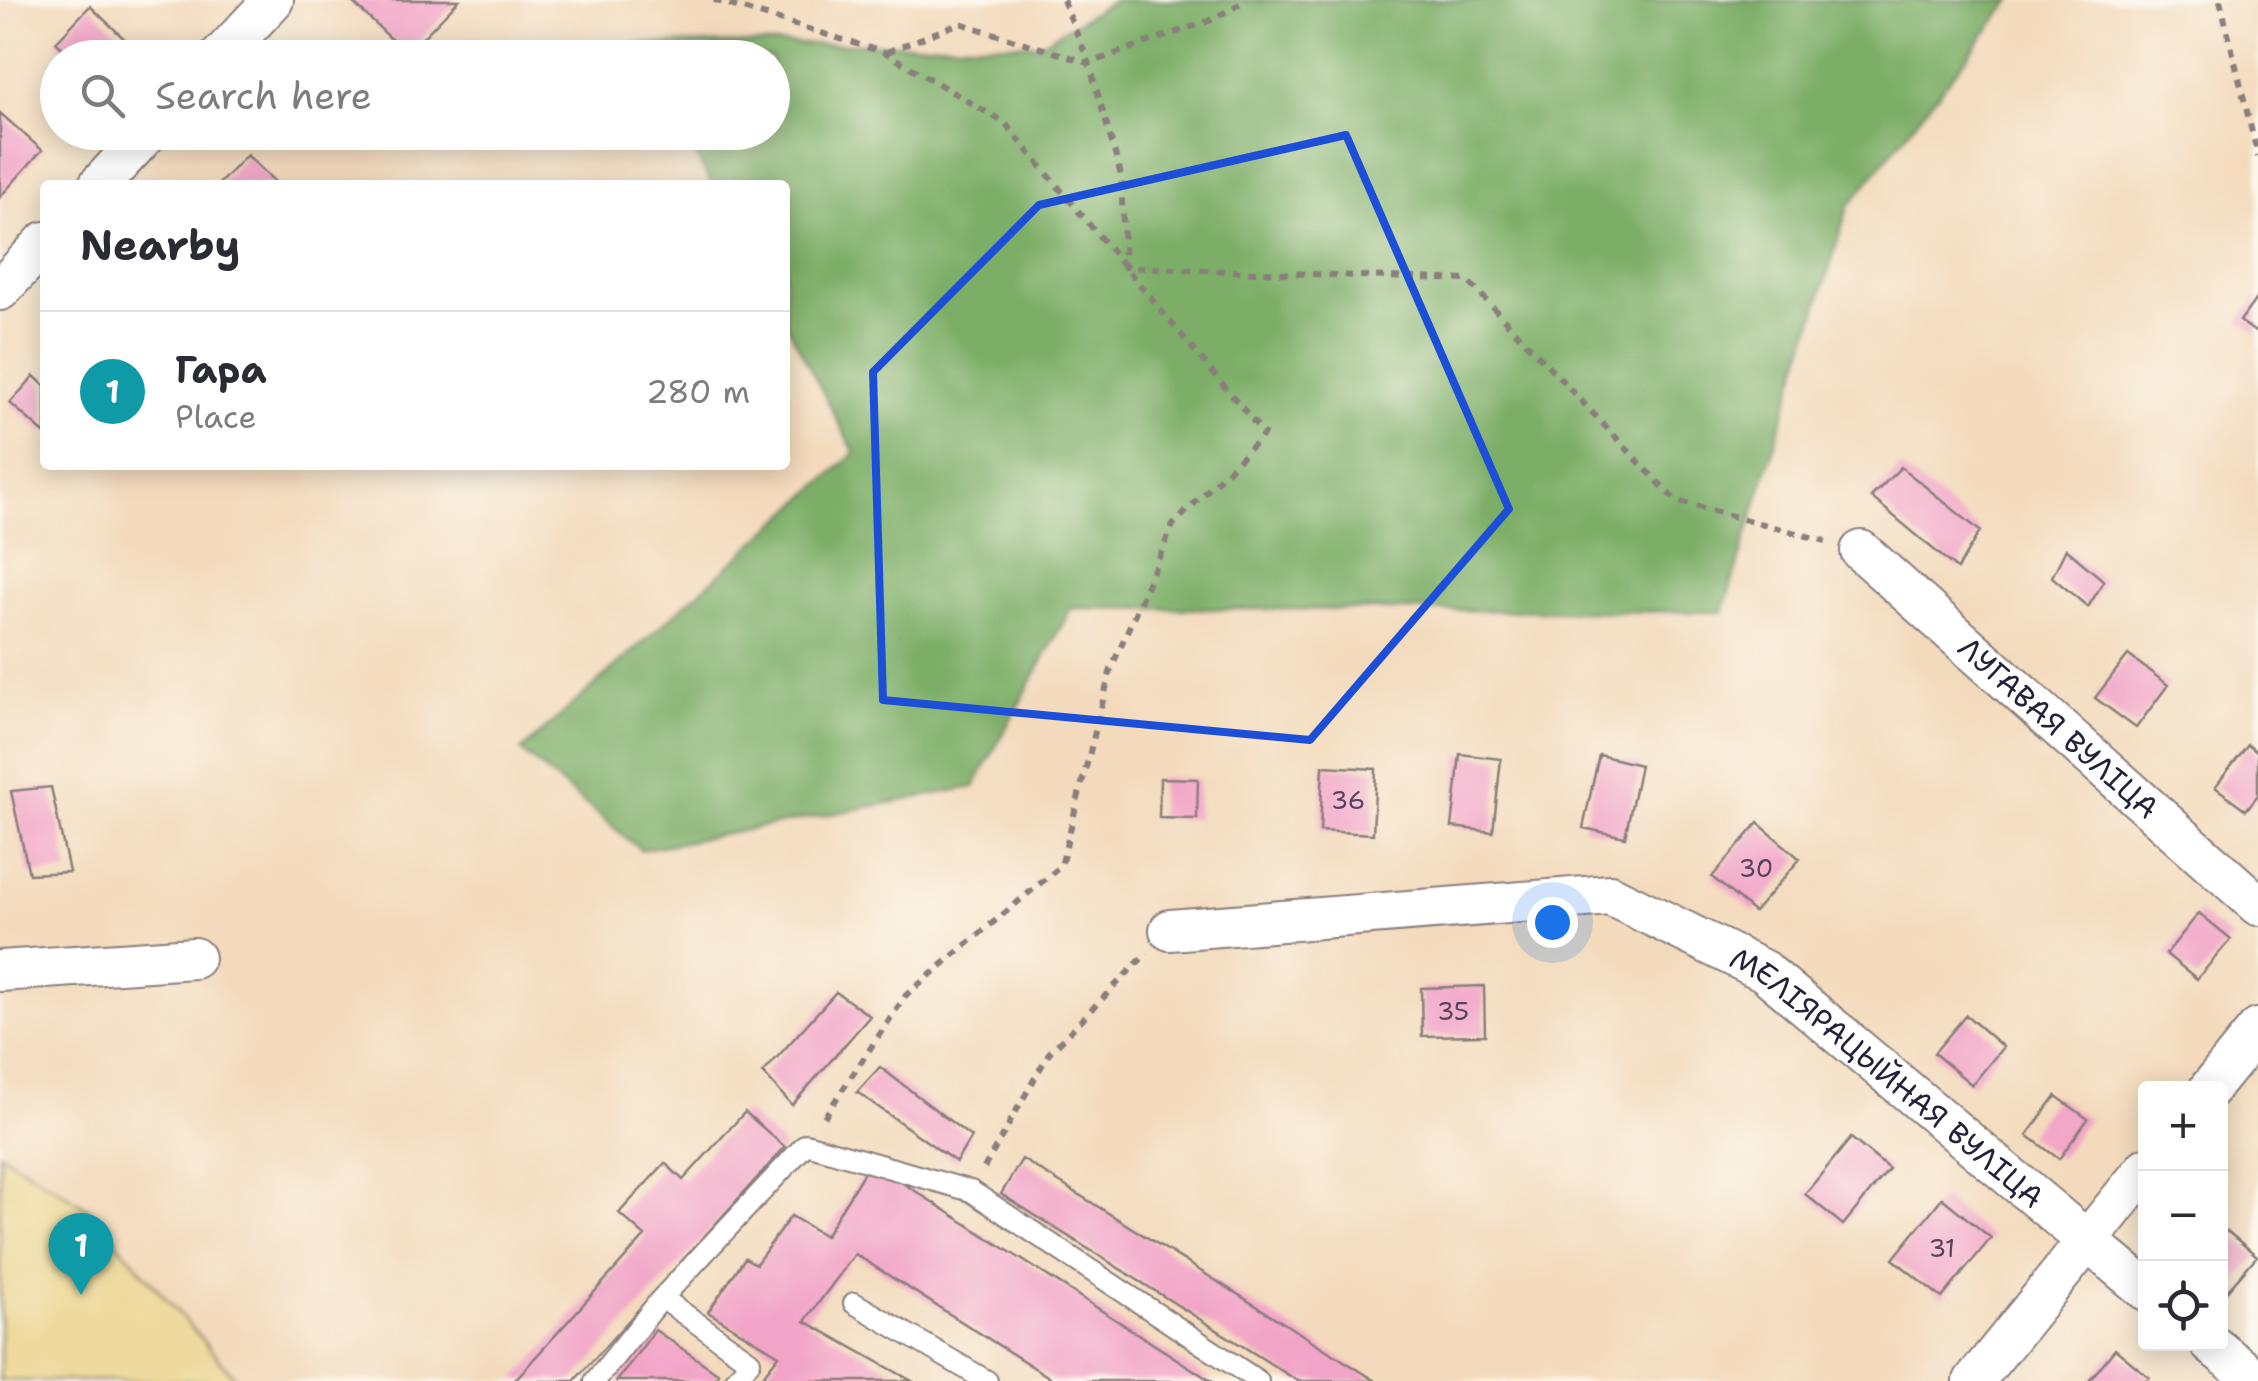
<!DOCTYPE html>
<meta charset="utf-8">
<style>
:root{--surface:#fff;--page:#f7f7f7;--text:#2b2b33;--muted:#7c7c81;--line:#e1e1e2;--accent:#7c3aed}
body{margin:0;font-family:"Shantell Sans",sans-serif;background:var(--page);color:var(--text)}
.controls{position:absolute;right:30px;bottom:30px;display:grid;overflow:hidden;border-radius:10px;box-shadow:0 5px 25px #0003}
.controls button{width:90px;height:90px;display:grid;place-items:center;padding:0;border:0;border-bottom:2px solid var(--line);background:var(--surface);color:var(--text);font:50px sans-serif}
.you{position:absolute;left:1552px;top:922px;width:35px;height:35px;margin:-25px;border:8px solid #fff;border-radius:50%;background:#1a73e8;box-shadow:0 0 0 15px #1a73e833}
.badge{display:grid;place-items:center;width:65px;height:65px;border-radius:50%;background:var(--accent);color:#fff;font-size:32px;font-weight:700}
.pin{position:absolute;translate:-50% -82px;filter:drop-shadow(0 2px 5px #0008)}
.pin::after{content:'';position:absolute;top:52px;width:35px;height:30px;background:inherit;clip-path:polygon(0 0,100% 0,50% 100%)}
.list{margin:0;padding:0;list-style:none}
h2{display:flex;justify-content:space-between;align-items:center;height:130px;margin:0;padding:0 40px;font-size:42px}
h2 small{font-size:32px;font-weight:400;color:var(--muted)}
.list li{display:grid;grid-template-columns:65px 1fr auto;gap:30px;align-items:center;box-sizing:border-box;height:160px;padding:0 40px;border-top:2px solid var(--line)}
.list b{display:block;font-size:38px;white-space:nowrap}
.list p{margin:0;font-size:32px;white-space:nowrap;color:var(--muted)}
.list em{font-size:32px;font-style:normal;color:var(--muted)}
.icon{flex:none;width:55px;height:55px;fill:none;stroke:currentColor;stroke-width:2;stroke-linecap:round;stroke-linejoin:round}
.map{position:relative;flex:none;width:2258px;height:1381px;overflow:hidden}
.search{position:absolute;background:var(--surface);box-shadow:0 5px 25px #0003;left:40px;top:40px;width:750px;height:110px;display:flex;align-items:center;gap:25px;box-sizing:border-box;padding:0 35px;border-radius:55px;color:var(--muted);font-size:38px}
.panel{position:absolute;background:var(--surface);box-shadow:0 5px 25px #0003;left:40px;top:180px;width:750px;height:290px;border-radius:10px}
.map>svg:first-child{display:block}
.forest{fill:#7dae68;stroke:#506852;stroke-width:2.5}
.sand{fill:#eeda9e;stroke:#887e6c;stroke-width:2.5}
.building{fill:#f2a4c7}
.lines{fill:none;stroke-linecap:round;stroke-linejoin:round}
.service-casing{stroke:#8a7e7c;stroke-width:24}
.minor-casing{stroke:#8a7e7c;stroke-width:44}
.path{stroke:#8a7e7c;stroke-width:6;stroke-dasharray:8 8;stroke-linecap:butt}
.service{stroke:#fff;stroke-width:20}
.minor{stroke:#fff;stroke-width:40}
.marked{fill:none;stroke:#1d4ed8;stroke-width:8;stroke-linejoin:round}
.labels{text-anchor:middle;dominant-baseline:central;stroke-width:8;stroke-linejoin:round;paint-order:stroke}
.number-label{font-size:25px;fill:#56425e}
.street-label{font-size:30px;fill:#22223b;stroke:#fbf7ec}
</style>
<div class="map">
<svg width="2258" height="1381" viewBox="0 0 2258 1381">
<rect width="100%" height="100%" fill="#fbf7ec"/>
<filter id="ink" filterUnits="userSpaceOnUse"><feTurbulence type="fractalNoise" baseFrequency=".01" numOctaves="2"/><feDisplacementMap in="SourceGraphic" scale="20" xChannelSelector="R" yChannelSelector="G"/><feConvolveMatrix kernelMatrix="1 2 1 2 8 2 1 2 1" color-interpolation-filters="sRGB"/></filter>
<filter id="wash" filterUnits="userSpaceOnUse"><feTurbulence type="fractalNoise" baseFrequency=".0048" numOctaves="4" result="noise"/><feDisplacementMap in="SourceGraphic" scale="40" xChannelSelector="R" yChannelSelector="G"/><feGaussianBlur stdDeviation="2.25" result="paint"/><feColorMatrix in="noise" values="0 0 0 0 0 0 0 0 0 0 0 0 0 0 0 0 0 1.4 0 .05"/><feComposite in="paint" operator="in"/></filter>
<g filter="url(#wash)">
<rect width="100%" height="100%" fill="#f3dabc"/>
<!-- forest -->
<path class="forest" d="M 1115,0 L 2012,0 L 1848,207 L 1723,612 L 1071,608 L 974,787 L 641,850 L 521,751 L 855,453 L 785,321 L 785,185 L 712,185 L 684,133 L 772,132 L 772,58 L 644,57 L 637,44 L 1039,44 Z"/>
<!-- sand -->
<path class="sand" d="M 0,1153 L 87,1208 L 238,1381 L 0,1381 Z"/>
<g id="blocks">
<!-- building -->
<path class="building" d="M 350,0 L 459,0 L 407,54 Z
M 90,6 L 133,47 L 123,58 L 72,58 L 56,42 Z
M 0,113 L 42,150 L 0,197 Z
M 247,155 L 278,185 L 218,185 Z
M 2258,296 L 2258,334 L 2240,321 Z
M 34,376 L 45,386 L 45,434 L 10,403 Z
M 1901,467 L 1980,531 L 1957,569 L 1871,497 Z
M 2066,549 L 2104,581 L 2088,607 L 2052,577 Z
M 2128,655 L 2168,685 L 2136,728 L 2095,698 Z
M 2248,745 L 2258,753 L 2258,795 L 2246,810 L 2215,787 Z
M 1460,754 L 1501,759 L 1493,832 L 1452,827 Z
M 1599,755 L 1640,765 L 1625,837 L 1583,828 Z
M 1323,766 L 1376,769 L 1373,834 L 1320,831 Z
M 1160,778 L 1198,779 L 1197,819 L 1159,818 Z
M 51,787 L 69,872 L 29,874 L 11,791 Z
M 1758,823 L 1800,859 L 1754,912 L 1712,877 Z
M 2199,913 L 2231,939 L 2197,979 L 2166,954 Z
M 1484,986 L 1485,1035 L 1422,1036 L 1421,988 Z
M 836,992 L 870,1016 L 792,1105 L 763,1073 Z
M 1966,1015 L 2003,1047 L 1972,1085 L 1934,1053 Z
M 880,1067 L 971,1137 L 956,1162 L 857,1092 Z
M 2056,1096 L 2088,1119 L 2059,1159 L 2027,1135 Z
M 745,1112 L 785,1147 L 574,1381 L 514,1381 L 645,1236 L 619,1213 L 665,1163 L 683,1180 Z
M 1851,1138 L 1889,1169 L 1843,1225 L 1805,1194 Z
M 1022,1159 L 1376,1381 L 1298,1381 L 1001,1194 Z
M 870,1162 L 1211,1381 L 1055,1381 L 855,1254 L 805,1321 L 912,1381 L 759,1381 L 779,1355 L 708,1312 L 745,1258 L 756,1264 L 791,1216 L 825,1236 Z
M 1942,1198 L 1991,1238 L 1942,1298 L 1893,1259 Z
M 2227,1231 L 2257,1256 L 2223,1295 L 2220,1238 Z
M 655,1330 L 719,1374 L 714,1381 L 617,1381 Z
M 2115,1349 L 2149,1377 L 2145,1381 L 2089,1381 Z"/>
</g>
</g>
<g filter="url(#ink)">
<use href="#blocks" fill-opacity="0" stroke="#8a7e7c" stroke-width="2.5"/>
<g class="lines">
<defs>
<path id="service" d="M 662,1298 L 750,1361 L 735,1381
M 854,1303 L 987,1381
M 595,1381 L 662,1298 L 806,1144 L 971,1191 L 1258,1381"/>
<g id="minor">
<path d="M 219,58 L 273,0"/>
<path d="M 99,185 L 148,132"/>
<path d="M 0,290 L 45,242"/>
<path id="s1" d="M 1861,551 L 2258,905"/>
<path id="s2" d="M 1170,930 L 1610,895 L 1764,971 L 2146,1290"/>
<path d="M 0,971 L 194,958"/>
<path d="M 2210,1088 L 2258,1029"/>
<path d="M 2211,1344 L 2257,1381"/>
<path d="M 1974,1381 L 2146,1168"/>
</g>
</defs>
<!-- service casing -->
<use href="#service" class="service-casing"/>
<!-- minor casing -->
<use href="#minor" class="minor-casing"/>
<!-- path -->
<path class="path" d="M 714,0 L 886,53 L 1005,123 L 1264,434 L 1173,525 L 1111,669 L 1061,866 L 906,995 L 821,1122
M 1063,0 L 1089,63 L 1121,175 L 1125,267 L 1467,280 L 1676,501 L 1826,541
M 2220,0 L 2258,157
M 887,52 L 960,23 L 1089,63 L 1211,20 L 1247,0
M 984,1168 L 1049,1053 L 1147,953"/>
<!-- service -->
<use href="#service" class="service"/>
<!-- minor -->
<use href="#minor" class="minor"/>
</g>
</g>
<!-- marked area -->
<path class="marked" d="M 1346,135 L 1509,509 L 1310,740 L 883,700 L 873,372 L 1039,205 Z"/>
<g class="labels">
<!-- number labels -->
<g class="number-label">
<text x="1348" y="800">36</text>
<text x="1756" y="868">30</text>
<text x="1453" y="1011">35</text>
<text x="1942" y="1248">31</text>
</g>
<!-- street labels -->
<g class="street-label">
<text stroke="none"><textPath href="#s1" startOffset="265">ЛУГАВАЯ ВУЛІЦА</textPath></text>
<text stroke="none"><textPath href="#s2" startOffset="775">МЕЛІЯРАЦЫЙНАЯ ВУЛІЦА</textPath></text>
</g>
</g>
</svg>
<div class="controls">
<button>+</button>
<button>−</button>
<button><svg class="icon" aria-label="locate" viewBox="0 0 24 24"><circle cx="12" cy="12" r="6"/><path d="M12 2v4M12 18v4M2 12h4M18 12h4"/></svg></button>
</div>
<div class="you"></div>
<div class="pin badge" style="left:81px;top:1295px;background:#0f9aa8">1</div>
<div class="search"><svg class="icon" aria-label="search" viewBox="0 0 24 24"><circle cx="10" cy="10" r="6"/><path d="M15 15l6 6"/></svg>Search here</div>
<section class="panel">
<h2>Nearby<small></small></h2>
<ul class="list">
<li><span class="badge" style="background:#0f9aa8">1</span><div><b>Гара</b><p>Place</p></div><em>280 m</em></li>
</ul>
</section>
</div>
